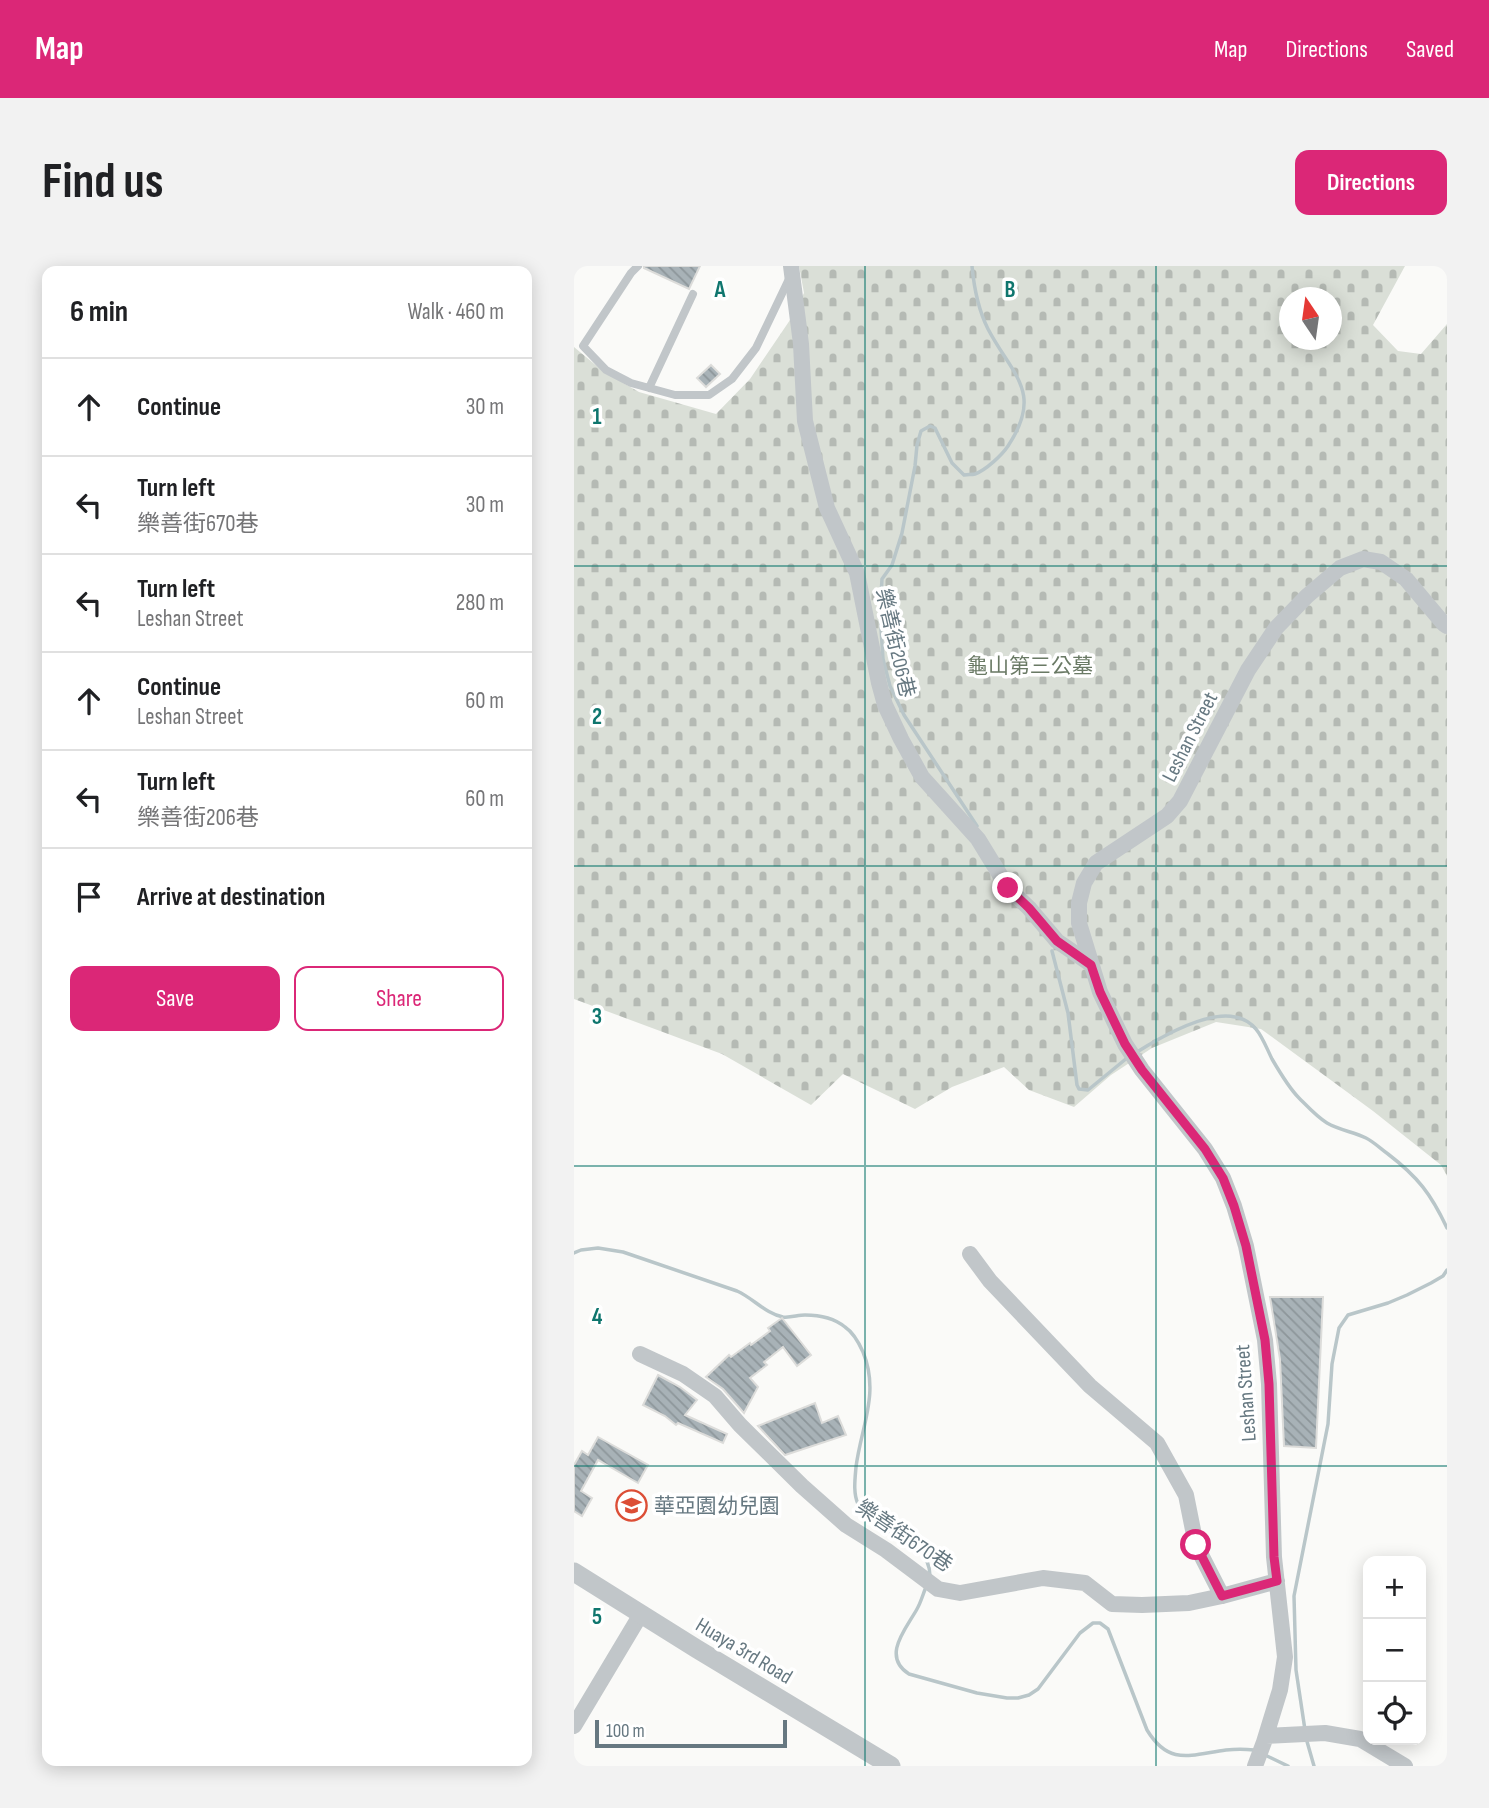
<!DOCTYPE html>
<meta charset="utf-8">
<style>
:root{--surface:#fff;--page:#f2f2f2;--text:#202124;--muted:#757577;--line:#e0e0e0;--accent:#db2777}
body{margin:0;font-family:"Sofia Sans Condensed","Noto Sans TC",sans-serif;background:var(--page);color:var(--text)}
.controls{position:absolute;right:21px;bottom:21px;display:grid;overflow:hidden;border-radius:14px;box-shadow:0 4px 18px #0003}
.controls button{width:63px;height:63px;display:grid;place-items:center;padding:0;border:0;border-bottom:2px solid var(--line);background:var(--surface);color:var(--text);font:35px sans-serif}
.compass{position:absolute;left:705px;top:21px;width:63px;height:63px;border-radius:50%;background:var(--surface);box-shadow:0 4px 18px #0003;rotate:347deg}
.scale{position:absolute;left:21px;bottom:18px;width:192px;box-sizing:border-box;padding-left:7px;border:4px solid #667881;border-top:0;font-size:19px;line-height:24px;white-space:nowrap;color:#667881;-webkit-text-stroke:5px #fff;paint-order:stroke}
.stop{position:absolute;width:21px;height:21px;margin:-16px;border:5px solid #db2777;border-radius:50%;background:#fff}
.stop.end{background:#db2777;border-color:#fff;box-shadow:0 2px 7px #0008}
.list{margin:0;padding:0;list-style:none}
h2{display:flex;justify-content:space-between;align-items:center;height:91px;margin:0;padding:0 28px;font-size:30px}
h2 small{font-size:23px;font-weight:400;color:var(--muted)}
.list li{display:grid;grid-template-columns:46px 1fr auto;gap:21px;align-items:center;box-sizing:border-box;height:98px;padding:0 28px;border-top:2px solid var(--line)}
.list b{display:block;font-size:26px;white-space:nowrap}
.list p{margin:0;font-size:23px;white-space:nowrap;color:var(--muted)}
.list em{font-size:23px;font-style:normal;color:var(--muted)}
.actions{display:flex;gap:14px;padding:21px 28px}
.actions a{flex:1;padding:16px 0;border:2px solid var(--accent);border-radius:14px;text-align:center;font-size:24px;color:var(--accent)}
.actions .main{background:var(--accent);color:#fff}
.icon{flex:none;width:38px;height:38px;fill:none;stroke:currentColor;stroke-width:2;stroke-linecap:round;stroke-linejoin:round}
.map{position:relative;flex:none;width:873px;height:1500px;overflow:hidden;border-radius:14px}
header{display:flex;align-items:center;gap:42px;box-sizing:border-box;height:98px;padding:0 35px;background:var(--accent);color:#fff}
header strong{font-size:33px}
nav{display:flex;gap:38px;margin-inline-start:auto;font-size:24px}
.intro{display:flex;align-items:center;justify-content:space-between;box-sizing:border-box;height:168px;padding:0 42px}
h1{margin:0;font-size:49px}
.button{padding:18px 32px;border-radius:14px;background:var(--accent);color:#fff;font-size:24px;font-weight:700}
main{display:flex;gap:42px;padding:0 42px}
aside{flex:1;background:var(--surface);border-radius:14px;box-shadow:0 4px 18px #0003}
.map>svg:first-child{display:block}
.cemetery{fill:url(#cemetery-stones);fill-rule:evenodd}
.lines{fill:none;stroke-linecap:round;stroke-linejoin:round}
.stream{stroke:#b9c6c9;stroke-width:3.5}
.building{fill:url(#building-back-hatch);stroke:#dcdcda;stroke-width:2}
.service{stroke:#c1c6c9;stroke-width:8}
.minor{stroke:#c1c6c9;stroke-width:16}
.tertiary{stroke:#c1c6c9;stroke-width:19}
.route{stroke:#db2777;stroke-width:9}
.grid{fill:none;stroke:#0f766e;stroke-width:2;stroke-opacity:0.55}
.labels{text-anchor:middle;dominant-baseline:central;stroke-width:7;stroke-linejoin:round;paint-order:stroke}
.street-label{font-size:21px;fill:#667881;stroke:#fff}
.park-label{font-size:21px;fill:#6a7a65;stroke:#fff}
.poi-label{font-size:21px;fill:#667881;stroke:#fff;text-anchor:start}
.grid-label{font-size:23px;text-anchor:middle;font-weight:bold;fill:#0f766e;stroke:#fff;stroke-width:7;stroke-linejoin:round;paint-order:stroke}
</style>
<header>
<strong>Map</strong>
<nav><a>Map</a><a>Directions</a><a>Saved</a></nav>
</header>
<div class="intro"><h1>Find us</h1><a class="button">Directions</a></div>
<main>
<aside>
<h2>6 min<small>Walk · 460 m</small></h2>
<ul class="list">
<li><svg class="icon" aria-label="ahead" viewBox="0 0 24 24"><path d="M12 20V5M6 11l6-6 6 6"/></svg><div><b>Continue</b></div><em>30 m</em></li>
<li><svg class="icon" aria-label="left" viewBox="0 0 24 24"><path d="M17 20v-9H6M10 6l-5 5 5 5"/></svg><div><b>Turn left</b><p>樂善街670巷</p></div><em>30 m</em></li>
<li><svg class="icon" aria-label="left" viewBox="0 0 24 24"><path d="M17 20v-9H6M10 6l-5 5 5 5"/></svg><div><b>Turn left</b><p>Leshan Street</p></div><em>280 m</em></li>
<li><svg class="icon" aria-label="ahead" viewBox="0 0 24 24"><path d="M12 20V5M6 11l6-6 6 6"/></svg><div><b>Continue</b><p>Leshan Street</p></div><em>60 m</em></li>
<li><svg class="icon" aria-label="left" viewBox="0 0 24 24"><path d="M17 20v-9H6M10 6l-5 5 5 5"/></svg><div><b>Turn left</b><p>樂善街206巷</p></div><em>60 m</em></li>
<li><svg class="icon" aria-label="arrive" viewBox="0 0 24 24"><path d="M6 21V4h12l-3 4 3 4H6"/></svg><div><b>Arrive at destination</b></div></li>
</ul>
<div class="actions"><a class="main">Save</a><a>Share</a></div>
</aside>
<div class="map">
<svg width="873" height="1500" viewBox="0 0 873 1500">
<defs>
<pattern id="cemetery-stones" width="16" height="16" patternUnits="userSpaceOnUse" patternTransform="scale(1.75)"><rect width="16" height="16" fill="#dadfd7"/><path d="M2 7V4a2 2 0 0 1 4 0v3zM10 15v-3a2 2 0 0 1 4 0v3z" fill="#b5bab4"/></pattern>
<pattern id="building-back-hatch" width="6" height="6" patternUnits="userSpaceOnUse" patternTransform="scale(1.75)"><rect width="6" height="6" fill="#a8b2b7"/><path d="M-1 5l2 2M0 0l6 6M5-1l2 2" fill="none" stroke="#8d969a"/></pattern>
</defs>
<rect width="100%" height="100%" fill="#fafaf8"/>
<!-- cemetery -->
<path class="cemetery" d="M 225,0 L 831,0 L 799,59 L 824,85 L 847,88 L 873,58 L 873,910 L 867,899 L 799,845 L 687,763 L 642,756 L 578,782 L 537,809 L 500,841 L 455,824 L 430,801 L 378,821 L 341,843 L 269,808 L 237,839 L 148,788 L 0,733 L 0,81 L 30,106 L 65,126 L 142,148 L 176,113 L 216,54 L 230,27 ZM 716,32 L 758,32 L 758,74 L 716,74 Z"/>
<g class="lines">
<!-- stream -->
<path class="stream" d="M 398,0 C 400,22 404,43 414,63 C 438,109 470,126 434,180 C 428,189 412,204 401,208 C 397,209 394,208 390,209 L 378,197 L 361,162 L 356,160 L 347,165 L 343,179 L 341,200 L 328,267 L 318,299 L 308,313 L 306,347 L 309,393 L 316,420 L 330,449 L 403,560
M 478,685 L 494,747 L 503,819 L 505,823 L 514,824 L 553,792
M 563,786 C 587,771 632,745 661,751 C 684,755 689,775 698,793 C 705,805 715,822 725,832 C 733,840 743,851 753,857 C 765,864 780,866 792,872 C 800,876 807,883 814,888 C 844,911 857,928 873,962
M 0,987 L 7,984 L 24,982 L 49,986 L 163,1025 C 179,1032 192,1048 209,1051 C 216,1052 224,1049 231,1049 C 245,1049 260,1052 271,1061 C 280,1067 285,1077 289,1086 C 306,1127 287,1161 282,1201 C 281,1213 279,1227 284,1238 C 298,1271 356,1270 356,1310
M 352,1321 C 349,1328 347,1336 343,1343 C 332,1363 307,1390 335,1408 L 403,1427 L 433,1432 L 444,1432 L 455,1429 L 464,1423 L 506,1367 L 519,1357 L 526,1357 L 534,1363 L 573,1464 C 595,1500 616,1489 652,1484 C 661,1483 671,1483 680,1484
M 731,1464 L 722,1404 L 720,1330 L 754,1158 L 758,1098 L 765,1062 L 774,1049 L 814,1037 L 833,1029 L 857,1017 L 869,1010 L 873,1004
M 732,1472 L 740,1500
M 691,1489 L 714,1500"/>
</g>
<!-- building -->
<path class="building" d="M 70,0 L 126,0 L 115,23 L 70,2 Z
M 137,99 L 146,108 L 132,121 L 123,112 Z
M 696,1031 L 749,1031 L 742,1182 L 710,1180 L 706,1093 Z
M 208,1052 L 237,1089 L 223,1100 L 209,1081 L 190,1096 L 193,1099 L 176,1112 L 184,1121 L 170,1147 L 149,1123 L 132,1111 L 155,1089 L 157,1091 L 176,1077 L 177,1079 L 196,1065 L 194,1062 Z
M 84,1109 L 106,1121 L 123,1134 L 111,1149 L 153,1168 L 149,1177 L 104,1157 L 102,1159 L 91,1150 L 69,1139 Z
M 241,1137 L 248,1157 L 264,1150 L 272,1169 L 211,1189 L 184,1160 Z
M 24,1171 L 74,1199 L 64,1217 L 24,1194 L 7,1225 L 18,1232 L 8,1250 L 0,1245 L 0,1199 L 8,1185 L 14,1189 Z"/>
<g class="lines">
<!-- service -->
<path class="service" d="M 64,0 L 57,7 L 9,80 L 32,104 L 57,117 L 101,129 L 135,129 L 158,113 L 182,82 L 215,13
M 75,122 L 119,28"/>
<!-- minor -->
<path class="minor" d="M 217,0 L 227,78 L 231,155 L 253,242 L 283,307 L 305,417 L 311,439 L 327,473 L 348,511 L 404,573 L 434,622 L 455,642 L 483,675 L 518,699
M 396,988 L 416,1015 L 516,1120 L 583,1177 L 612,1229 L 622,1279 L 648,1330
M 66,1088 L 109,1108 L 141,1130 L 166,1159 L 228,1220 L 272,1259 L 312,1284 L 364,1323 L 386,1327 L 469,1312 L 511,1317 L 538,1338 L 568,1339 L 615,1337 L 648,1330 L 703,1315
M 0,1460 L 67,1348
M 692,1470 L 751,1467 L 786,1473 L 831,1500
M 681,1500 L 690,1476 L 706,1424 L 711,1391 L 700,1291 L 695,1118 L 691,1074 L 672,980 L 660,940 L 649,912 L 631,883 L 568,804 L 551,778 L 526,726 L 505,657 L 505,637 L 510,617 L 522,597 L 593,550 L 606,535 L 674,404 L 702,362 L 733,330 L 766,302 L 789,293 L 807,296 L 832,313 L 870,358 L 873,360"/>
<!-- tertiary -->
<path class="tertiary" d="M 0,1306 L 123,1383 L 317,1500"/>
</g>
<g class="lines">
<!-- route -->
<path class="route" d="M 434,622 L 455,642 L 483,675 L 517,699 L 526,726 L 551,778 L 568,804 L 631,883 L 649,912 L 660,940 L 672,980 L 691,1074 L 695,1118 L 700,1291 L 703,1315 L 648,1330 L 622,1279"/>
</g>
<!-- grid -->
<path class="grid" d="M 291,0 L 291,1500M 582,0 L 582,1500M 0,300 L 873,300M 0,600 L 873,600M 0,900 L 873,900M 0,1200 L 873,1200"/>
<!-- icons -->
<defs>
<symbol id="school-ring" viewBox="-11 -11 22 22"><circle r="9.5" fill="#fff" stroke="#dc4e36" stroke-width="1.5"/><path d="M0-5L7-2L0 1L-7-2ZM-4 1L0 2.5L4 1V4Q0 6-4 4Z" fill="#dc4e36"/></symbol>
</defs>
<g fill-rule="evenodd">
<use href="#school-ring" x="40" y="1222" width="35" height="35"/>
</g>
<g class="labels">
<!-- street labels -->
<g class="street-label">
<text transform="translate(321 377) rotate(77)">樂善街206巷</text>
<text transform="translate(616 471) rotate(-63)">Leshan Street</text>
<text transform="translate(672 1127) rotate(-94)">Leshan Street</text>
<text transform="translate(330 1270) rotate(34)">樂善街670巷</text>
<text transform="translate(170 1385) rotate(31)">Huaya 3rd Road</text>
</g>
<!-- park labels -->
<g class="park-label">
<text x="456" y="400">龜山第三公墓</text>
</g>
<!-- poi labels -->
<g class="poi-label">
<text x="80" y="1240">華亞園幼兒園</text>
</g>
</g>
<g class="grid-label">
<text x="146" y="31">A</text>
<text x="436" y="31">B</text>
<text x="23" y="158">1</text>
<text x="23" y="458">2</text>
<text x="23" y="758">3</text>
<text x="23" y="1058">4</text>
<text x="23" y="1358">5</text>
</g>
</svg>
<div class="controls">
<button>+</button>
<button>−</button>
<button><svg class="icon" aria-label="locate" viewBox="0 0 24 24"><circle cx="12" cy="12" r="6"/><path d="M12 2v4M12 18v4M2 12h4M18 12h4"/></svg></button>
</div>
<svg class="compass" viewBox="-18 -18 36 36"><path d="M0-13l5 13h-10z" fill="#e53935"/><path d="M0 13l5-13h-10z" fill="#757577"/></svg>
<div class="scale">100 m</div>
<div class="stop" style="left:622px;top:1279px"></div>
<div class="stop end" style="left:434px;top:622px"></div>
</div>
</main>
